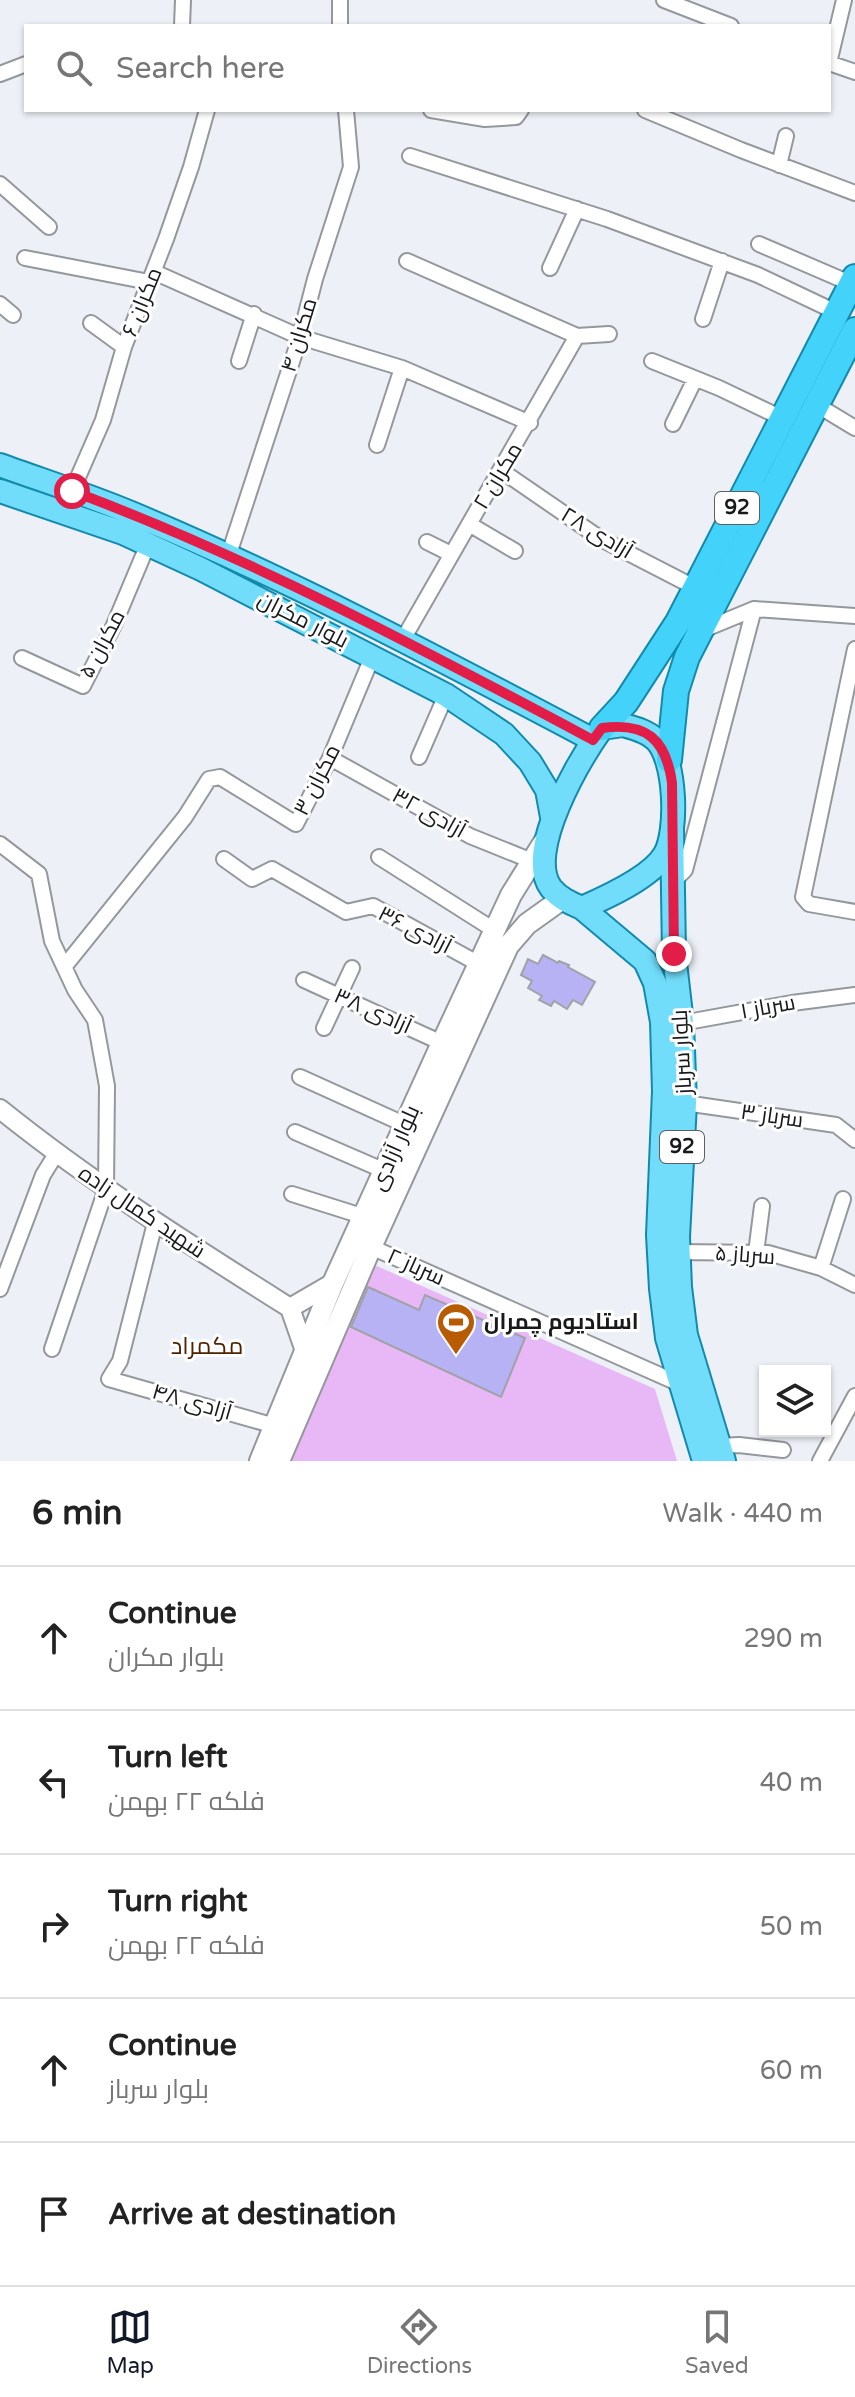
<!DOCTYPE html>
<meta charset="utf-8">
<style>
:root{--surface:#fff;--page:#f6f6f6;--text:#222;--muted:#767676;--line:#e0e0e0;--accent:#111827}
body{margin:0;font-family:"Varela Round",Cairo,sans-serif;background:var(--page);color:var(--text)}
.controls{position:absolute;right:24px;bottom:24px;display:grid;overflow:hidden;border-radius:0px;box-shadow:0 2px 6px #0004}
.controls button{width:72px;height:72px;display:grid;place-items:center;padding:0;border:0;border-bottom:2px solid var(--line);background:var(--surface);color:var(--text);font:40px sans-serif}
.stop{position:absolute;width:24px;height:24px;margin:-18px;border:6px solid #e11d48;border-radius:50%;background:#fff}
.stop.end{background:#e11d48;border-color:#fff;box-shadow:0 2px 8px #0008}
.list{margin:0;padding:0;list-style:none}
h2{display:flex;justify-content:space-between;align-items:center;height:104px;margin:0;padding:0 32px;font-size:34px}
h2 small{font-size:26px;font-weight:400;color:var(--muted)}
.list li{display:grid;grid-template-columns:52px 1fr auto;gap:24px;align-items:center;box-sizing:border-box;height:144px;padding:0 32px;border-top:2px solid var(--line)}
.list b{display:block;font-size:30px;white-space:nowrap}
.list p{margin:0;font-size:26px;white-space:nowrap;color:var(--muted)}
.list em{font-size:26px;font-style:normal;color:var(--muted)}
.icon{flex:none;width:44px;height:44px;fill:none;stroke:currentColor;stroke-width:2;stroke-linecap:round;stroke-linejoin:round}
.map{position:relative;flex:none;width:855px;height:1461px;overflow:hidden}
.search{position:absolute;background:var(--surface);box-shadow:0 2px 6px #0004;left:24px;right:24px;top:24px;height:88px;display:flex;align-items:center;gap:20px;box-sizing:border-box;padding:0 28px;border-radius:0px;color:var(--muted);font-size:30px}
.sheet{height:824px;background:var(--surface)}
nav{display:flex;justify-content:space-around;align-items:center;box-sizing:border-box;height:112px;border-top:2px solid var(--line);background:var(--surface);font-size:22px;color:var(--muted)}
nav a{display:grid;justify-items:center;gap:4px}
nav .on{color:var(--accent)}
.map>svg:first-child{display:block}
.green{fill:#e8b7f6}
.building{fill:#b7b2f3;stroke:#a1a1a7;stroke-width:2}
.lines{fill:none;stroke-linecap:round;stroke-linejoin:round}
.minor-casing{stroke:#94989d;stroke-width:18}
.tertiary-casing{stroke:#94989d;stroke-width:22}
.secondary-casing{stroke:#94989d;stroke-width:24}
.primary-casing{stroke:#148aab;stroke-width:26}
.trunk-casing{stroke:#148aab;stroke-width:28}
.minor{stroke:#fff;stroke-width:14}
.tertiary{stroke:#fff;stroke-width:18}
.secondary{stroke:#fff;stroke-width:20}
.primary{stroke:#71ddfb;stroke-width:22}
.trunk{stroke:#42d2fa;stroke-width:24}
.route{stroke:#e11d48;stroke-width:10}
.labels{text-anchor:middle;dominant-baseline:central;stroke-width:6;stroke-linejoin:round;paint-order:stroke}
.shield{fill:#fefefe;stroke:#5c5e5f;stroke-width:2}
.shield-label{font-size:20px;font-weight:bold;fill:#17191b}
.street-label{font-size:22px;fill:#17191b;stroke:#fefefe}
.poi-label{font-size:22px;font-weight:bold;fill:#17191b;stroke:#fefefe;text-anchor:start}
.neighbourhood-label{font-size:24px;fill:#4f2300;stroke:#fefefe}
</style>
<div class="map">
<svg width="855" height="1461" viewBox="0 0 855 1461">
<rect width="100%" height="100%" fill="#edf1f7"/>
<!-- green -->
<path class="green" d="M 370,1263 L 655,1389 L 677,1461 L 287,1461 Z"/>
<!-- building -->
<path class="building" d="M 543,955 L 558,963 L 559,961 L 569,965 L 568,967 L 595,982 L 582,1005 L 573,1000 L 567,1009 L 554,1001 L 551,1006 L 539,1000 L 542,996 L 528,988 L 532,981 L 521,975 L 528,959 L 538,964 Z
M 368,1287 L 419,1310 L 425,1295 L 525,1338 L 501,1397 L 351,1327 Z"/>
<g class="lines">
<defs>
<path id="minor" d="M 664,0 L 731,26
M 182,26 L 183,0
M 340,26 L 340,0
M 829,63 L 844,0
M 829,63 L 855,72
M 0,74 L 26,64
M 431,110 L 485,119 L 516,117 L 521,110
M 645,110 L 741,150 L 855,193
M 410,156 L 607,219 L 758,275 L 838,313
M 779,165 L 786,136
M 0,184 L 49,227
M 759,244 L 852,284
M 25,258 L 149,282
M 407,261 L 577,336
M 550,268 L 577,209
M 154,272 L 300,337 L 402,368 L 530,423
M 0,304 L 13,315
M 703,319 L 722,261
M 91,323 L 124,347
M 239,361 L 254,314
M 652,361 L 719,388 L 784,419
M 817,405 L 855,428
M 673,424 L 695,379
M 377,445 L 402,368
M 502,471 L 601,539 L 696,588
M 72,491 L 103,420 L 124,347 L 166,239 L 191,167 L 207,110
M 469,524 L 515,551
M 427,542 L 451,554
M 228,557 L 300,337 L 315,279 L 351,167 L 346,110
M 703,630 L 754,609 L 855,616
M 402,641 L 577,336 L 609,334
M 855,649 L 803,897 L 809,904 L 855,912
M 22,658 L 83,686 L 114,625 L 148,544
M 419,757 L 446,695
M 330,758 L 470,836 L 532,861
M 0,844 L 39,874 L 52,941 L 75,990 L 95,1020 L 107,1086 L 106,1189 L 52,1349
M 379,857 L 494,930
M 224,859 L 252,879 L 272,869 L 346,912 L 373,906 L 479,964
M 673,882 L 685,870 L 754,609
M 64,967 L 185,817 L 209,779 L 220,777 L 296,824 L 330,758 L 373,655
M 304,980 L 442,1043
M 682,1023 L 792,1003 L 855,995
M 324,1028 L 352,968
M 300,1077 L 406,1125
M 685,1103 L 836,1125 L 855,1140
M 295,1132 L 385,1171
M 292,1194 L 365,1217
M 155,1223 L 120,1361 L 109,1379 L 275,1426
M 371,1247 L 680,1384
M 678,1252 L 768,1253 L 821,1268 L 855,1285
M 756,1253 L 762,1206
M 821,1268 L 843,1199
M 0,1289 L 43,1175 L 56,1154
M 720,1446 L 739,1445 L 783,1450
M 820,1461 L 855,1396"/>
<path id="tertiary" d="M 0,1109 C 92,1183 190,1245 290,1308
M 290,1308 L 333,1283
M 290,1308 L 305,1351"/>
<path id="secondary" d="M 260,1461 L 333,1283 L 442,1043 L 511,895 L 544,842
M 279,1461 L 371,1247 L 508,946 L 527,924 L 562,899"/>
<path id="primary" d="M 0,465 C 44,481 88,495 131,513 C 289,579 442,660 593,740
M 0,491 L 123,533 L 201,569 L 446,695 L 504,734 L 530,762 L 547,790 L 552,817
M 623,725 C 634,728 647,731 656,740 C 676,760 678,831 665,854 C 652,877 605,898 582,908 C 570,903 559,898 551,888 C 524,852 580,759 602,728 Z
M 672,828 L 674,954 L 682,1023 L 685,1103 L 678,1237 L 680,1287 L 686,1335 L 724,1461
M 582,908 L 645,961 L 655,983 L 662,1022 L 664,1091 L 658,1235 L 661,1289 L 667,1338 L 704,1461"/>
<path id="trunk" d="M 602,728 L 626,702 L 678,622 L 855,277
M 669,760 L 676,691 L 687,657 L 855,330"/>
</defs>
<!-- minor casing -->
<use href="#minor" class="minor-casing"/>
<!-- tertiary casing -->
<use href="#tertiary" class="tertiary-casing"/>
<!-- secondary casing -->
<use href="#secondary" class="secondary-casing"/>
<!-- primary casing -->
<use href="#primary" class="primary-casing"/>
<!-- trunk casing -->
<use href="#trunk" class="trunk-casing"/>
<!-- minor -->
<use href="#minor" class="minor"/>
<!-- tertiary -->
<use href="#tertiary" class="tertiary"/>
<!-- secondary -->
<use href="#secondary" class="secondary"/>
<!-- primary -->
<use href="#primary" class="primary"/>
<!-- trunk -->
<use href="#trunk" class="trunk"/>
</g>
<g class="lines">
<!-- route -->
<path class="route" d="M 72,491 C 252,558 424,650 593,740 L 602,728 C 646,722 666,739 672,783 L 674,954"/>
</g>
<!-- icons -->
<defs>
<symbol id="stadium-pin" viewBox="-11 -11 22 30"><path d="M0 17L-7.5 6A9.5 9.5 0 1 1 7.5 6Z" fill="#b75b04" stroke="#fefefe"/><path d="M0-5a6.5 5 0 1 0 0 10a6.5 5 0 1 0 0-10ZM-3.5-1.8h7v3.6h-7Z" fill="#fff"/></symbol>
</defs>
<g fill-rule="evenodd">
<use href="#stadium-pin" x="434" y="1300" width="44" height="60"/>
</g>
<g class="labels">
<!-- shield labels -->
<g class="shield">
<rect x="715" y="492" width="44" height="32" rx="6"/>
<rect x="660" y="1131" width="44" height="32" rx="6"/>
</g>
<g class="shield-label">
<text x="737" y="508">92</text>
<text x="682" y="1147">92</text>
</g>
<!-- street labels -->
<g class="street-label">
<text transform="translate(142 302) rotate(-68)">مکران ۶</text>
<text transform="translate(299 335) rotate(-73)">مکران ۴</text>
<text transform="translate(498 476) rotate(-59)">مکران ۲</text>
<text transform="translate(597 533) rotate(31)">آزادی ۲۸</text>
<text transform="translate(303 620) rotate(27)">بلوار مکران</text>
<text transform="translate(102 644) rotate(-62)">مکران ۵</text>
<text transform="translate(317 780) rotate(-63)">مکران ۳</text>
<text transform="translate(429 813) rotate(29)">آزادی ۳۲</text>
<text transform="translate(415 930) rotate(27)">آزادی ۳۶</text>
<text transform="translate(768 1007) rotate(-10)">سرباز ۱</text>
<text transform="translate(373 1011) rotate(24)">آزادی ۳۸</text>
<text transform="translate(682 1052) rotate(-93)">بلوار سرباز</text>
<text transform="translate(772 1116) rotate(8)">سرباز ۳</text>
<text transform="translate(395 1148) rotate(-66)">بلوار آزادی</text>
<text transform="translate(142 1212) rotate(34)">شهید کمال زاده</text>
<text transform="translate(745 1255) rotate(4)">سرباز ۵</text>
<text transform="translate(416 1267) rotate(24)">سرباز ۲</text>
<text transform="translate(192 1402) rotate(16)">آزادی ۴۸</text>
</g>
<!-- poi labels -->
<g class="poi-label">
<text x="484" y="1322">استادیوم چمران</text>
</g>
<!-- neighbourhood labels -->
<g class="neighbourhood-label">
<text x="207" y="1346">مکمراد</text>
</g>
</g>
</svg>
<div class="controls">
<button><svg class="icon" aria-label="layers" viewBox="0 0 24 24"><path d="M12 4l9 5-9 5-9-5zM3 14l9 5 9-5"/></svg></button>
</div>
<div class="stop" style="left:72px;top:491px"></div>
<div class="stop end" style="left:674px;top:954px"></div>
<div class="search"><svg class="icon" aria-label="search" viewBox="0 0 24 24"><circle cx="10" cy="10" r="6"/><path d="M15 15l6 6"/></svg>Search here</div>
</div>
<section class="sheet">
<h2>6 min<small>Walk · 440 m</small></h2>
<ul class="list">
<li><svg class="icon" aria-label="ahead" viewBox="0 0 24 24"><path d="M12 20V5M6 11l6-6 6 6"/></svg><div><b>Continue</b><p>بلوار مکران</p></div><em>290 m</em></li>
<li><svg class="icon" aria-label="left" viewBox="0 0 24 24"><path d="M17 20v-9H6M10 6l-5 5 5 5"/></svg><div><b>Turn left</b><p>فلکه ۲۲ بهمن</p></div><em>40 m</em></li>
<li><svg class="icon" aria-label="right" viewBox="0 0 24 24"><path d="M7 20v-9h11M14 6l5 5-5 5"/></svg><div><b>Turn right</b><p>فلکه ۲۲ بهمن</p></div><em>50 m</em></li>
<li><svg class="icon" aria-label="ahead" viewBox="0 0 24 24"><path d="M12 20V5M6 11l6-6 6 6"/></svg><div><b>Continue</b><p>بلوار سرباز</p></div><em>60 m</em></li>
<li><svg class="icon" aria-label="arrive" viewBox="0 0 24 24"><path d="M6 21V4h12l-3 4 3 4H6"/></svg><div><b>Arrive at destination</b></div></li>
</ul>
</section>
<nav>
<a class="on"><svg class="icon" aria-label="map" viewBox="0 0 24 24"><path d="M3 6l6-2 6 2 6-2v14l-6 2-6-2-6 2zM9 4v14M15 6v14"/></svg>Map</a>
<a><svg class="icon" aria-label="directions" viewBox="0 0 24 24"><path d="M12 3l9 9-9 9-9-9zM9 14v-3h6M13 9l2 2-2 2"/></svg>Directions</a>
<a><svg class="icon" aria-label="saved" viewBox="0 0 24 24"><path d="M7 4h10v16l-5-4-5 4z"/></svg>Saved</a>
</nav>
